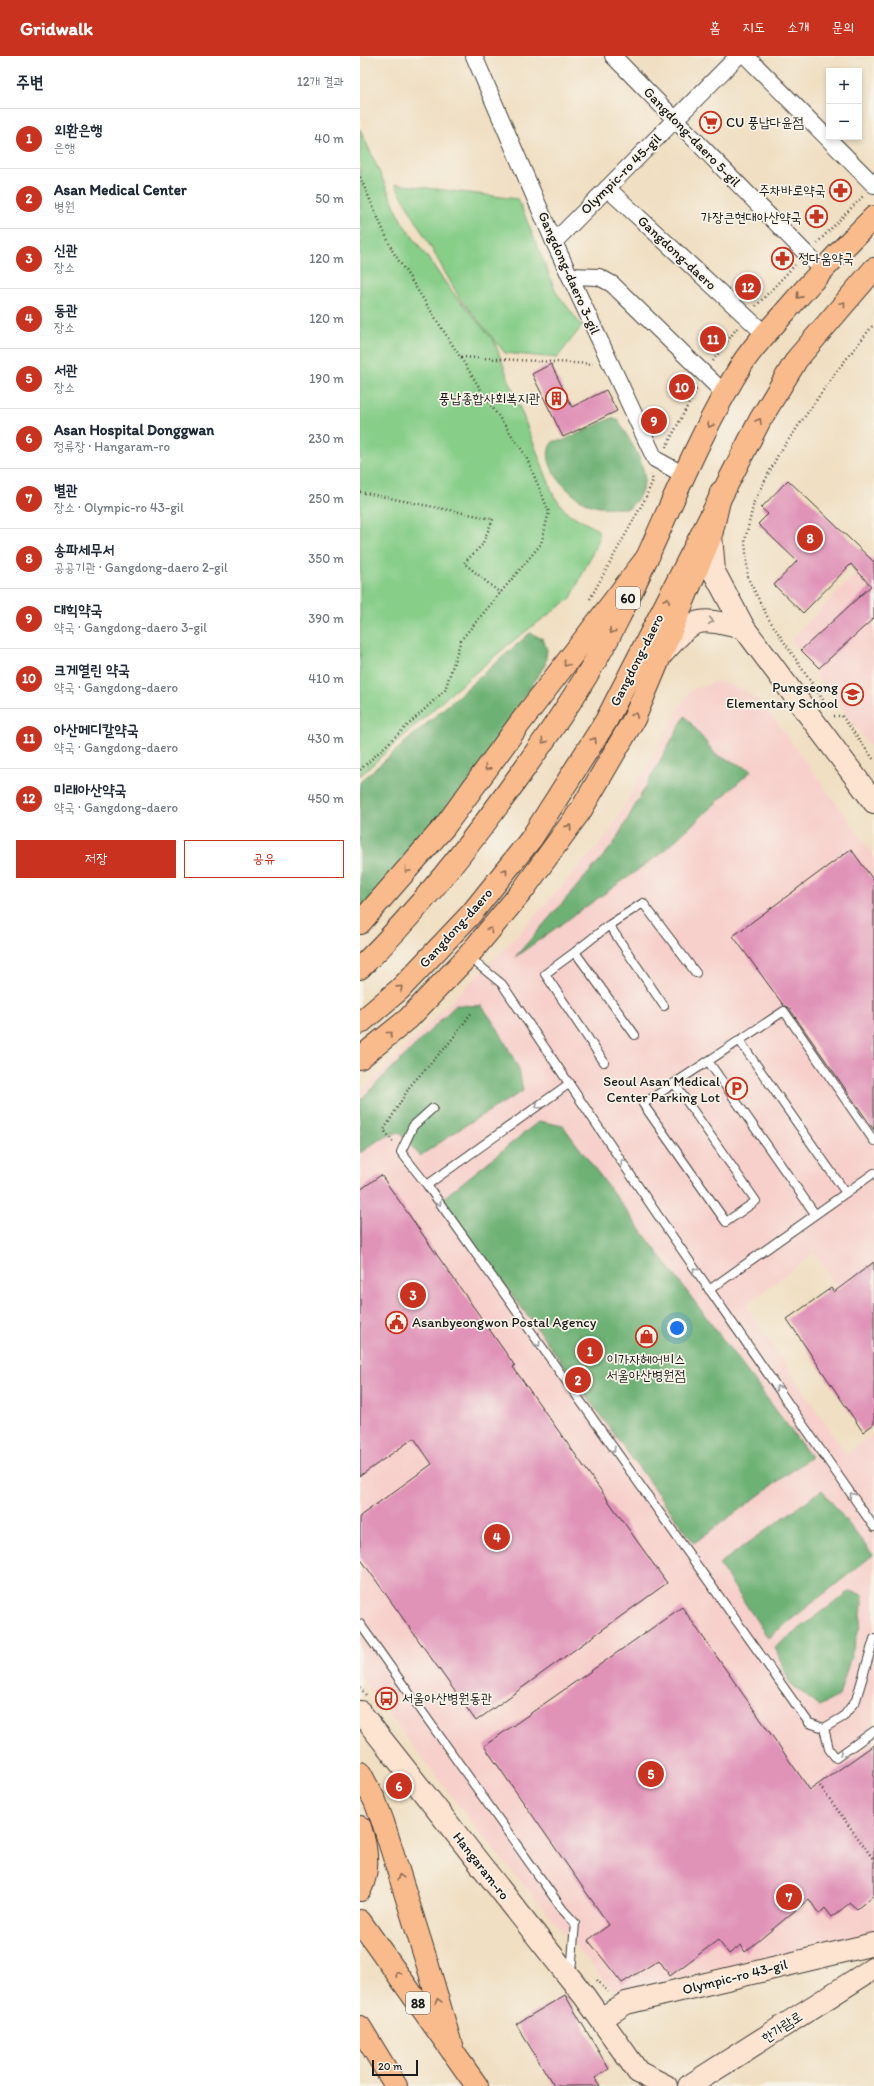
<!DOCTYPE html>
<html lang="ko">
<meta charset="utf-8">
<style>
:root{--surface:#fff;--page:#f2f2f3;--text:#1f2937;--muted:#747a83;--line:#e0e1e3;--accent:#c8321e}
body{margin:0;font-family:Itim,"Poor Story",sans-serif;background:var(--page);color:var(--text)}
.controls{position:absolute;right:12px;top:12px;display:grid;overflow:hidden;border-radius:0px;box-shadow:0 2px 6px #0003}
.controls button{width:36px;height:36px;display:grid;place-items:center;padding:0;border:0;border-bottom:1px solid var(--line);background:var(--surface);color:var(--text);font:20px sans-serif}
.scale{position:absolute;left:12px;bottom:10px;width:46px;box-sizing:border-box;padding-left:4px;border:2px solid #1c1c1c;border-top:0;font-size:11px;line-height:14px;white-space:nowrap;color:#1c1c1c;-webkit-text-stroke:3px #f7f3e8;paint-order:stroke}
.you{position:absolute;left:317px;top:1272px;width:14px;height:14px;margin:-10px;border:3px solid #fff;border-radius:50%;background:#1a73e8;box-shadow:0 0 0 6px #1a73e833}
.badge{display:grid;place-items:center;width:26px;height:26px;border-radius:50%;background:var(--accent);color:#fff;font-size:13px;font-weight:700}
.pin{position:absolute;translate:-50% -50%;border:2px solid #fff;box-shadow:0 1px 4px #0006}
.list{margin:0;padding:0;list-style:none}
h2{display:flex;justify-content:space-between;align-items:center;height:52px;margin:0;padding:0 16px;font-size:17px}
h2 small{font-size:13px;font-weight:400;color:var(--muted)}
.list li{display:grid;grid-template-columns:26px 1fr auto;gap:12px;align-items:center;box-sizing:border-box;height:60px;padding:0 16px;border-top:1px solid var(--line)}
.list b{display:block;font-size:15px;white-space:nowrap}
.list p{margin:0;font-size:13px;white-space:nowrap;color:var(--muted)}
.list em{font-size:13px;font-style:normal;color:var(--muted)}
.actions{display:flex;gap:8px;padding:12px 16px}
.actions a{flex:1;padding:9px 0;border:1px solid var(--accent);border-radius:0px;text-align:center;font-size:14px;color:var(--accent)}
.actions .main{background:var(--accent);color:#fff}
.map{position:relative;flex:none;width:514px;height:2030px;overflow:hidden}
header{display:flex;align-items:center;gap:24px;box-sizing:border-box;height:56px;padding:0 20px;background:var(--accent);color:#fff}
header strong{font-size:19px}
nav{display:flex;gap:22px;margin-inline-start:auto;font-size:14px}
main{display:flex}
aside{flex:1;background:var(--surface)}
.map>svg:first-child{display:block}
.built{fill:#f7d0cb}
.green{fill:#87ce89;stroke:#527552}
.forest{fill:#6db175;stroke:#446648}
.building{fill:#e092b7}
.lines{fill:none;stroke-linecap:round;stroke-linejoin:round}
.lane-casing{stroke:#3c3935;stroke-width:10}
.street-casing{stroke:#3c3935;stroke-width:18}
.secondary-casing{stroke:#3c3935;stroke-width:24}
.primary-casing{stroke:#3c3935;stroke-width:24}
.highway-casing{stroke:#3c3935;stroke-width:24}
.path{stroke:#3c3935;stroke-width:2.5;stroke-dasharray:1 3;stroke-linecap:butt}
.lane{stroke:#fff;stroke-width:8}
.street{stroke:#fff;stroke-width:16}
.secondary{stroke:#fde4d1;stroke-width:22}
.primary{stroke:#fabb8c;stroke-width:22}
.highway{stroke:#fabb8c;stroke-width:22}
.oneway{stroke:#8b6c54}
.oneway2{stroke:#988a80}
.oneway3{stroke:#999}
.labels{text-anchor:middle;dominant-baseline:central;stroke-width:3.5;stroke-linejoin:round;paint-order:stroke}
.shield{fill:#f7f3e8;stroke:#5e5c59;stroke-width:1}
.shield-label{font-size:13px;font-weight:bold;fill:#1c1c1c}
.poi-label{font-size:14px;fill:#1c1c1c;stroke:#f7f3e8;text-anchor:end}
.street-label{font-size:14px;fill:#1c1c1c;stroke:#f7f3e8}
</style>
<header>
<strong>Gridwalk</strong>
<nav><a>홈</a><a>지도</a><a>소개</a><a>문의</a></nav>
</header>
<main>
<aside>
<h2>주변<small>12개 결과</small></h2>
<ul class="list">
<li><span class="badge">1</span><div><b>외환은행</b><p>은행</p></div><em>40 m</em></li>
<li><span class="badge">2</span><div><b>Asan Medical Center</b><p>병원</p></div><em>50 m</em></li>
<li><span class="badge">3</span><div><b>신관</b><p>장소</p></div><em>120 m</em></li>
<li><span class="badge">4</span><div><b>동관</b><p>장소</p></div><em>120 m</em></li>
<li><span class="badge">5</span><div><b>서관</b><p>장소</p></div><em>190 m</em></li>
<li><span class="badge">6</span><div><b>Asan Hospital Donggwan</b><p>정류장 · Hangaram-ro</p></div><em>230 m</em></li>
<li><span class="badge">7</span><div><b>별관</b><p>장소 · Olympic-ro 43-gil</p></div><em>250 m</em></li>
<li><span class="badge">8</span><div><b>송파세무서</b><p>공공기관 · Gangdong-daero 2-gil</p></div><em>350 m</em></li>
<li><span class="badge">9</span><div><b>대힉약국</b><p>약국 · Gangdong-daero 3-gil</p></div><em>390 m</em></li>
<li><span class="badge">10</span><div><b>크게열린 약국</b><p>약국 · Gangdong-daero</p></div><em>410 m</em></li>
<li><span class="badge">11</span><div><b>아산메디칼약국</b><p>약국 · Gangdong-daero</p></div><em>430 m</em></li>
<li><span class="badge">12</span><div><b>미래아산약국</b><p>약국 · Gangdong-daero</p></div><em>450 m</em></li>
</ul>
<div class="actions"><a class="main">저장</a><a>공유</a></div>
</aside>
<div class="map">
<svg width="514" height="2030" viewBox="0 0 514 2030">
<rect width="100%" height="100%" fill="#f7f3e8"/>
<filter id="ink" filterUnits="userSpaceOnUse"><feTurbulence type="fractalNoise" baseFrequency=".025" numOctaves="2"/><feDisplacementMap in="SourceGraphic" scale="8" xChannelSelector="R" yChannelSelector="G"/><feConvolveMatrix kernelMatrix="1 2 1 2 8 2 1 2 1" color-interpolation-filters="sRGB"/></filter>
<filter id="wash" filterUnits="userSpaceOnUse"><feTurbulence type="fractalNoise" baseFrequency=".012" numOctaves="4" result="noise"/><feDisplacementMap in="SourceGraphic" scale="16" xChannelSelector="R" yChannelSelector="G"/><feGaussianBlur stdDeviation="0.9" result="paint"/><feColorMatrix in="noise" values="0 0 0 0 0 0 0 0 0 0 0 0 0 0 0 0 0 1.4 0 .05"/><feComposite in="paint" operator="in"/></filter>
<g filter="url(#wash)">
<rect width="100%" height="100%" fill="#f0dfc2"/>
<!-- built -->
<path class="built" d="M 514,499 L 514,695 L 431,584 Z
M 360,625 L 386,635 L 404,649 L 514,799 L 514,1283 L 454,1197 L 385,1249 L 486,1398 L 514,1377 L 514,1879 L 255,1937 L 120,1777 L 0,1621 L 0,1037 L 158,879 L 248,778 L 330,634 Z"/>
<!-- green -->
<path class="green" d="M 0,73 L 42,166 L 90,233 L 134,285 L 194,440 L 206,456 L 238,474 L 239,483 L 211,542 L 154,584 L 90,638 L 0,720 Z
M 35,128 L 158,143 L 196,236 L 222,270 L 197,302 L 145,297 L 99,241 Z"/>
<!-- forest -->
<path class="forest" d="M 252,362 L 259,365 C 275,396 301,423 269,452 C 256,452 241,453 228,448 C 210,440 181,411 190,390 C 193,384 196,384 202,385 Z
M 170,577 L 183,583 L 187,594 L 185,609 L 81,770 L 0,856 L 0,726 Z
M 325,660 L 356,699 L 392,714 L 299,799 L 155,901 L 253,789 Z
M 96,949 L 122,950 L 138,973 L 159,1013 L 163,1035 L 109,1067 L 60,1100 L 39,1076 L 20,1083 L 0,1097 L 0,1044 Z
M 179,1065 L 203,1070 L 451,1401 L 334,1487 L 82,1143 Z
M 462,1434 L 513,1499 L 408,1582 L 359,1508 Z
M 490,1535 L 503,1539 L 500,1570 L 479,1640 L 459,1650 L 430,1627 L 415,1591 Z"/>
<g id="blocks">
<!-- building -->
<path class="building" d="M 191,308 L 212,351 L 246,334 L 257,355 L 203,381 L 172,318 Z
M 428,424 L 514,506 L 514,562 L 459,612 L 441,594 L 511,530 L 491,508 L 443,557 L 414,529 L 437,505 L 398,468 L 408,458 L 401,452 Z
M 491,793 L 514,825 L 514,1074 L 429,952 L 424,950 L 373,880 Z
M 21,1119 L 155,1310 L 153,1311 L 307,1527 L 116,1665 L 0,1502 L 0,1460 L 72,1408 L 54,1382 L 0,1420 L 0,1134 Z
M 514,1206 L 514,1368 L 503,1376 L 427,1263 L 471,1232 L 474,1236 Z
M 322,1551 L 450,1734 L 514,1689 L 514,1839 L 497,1853 L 490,1847 L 472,1861 L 465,1852 L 459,1858 L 449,1843 L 385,1896 L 381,1889 L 369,1898 L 358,1884 L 310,1920 L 299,1904 L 262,1927 L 228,1884 L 249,1869 L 124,1690 Z
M 205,1939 L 249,2013 L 235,2022 L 240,2030 L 194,2030 L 156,1968 Z"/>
</g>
</g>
<g filter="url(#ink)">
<use href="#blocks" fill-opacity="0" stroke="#3c3935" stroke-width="1"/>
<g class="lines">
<defs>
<path id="lane" d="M 215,896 L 249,869
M 109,901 L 142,928 L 299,1161 L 514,1471
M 304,950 L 249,869 L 283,847 L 336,917
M 379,984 L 486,1137
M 348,1005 L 455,1158
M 244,1006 L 185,918 L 215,896 L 275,979
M 210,1027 L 67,1129 L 449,1667 L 464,1672 L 483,1661 L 496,1644 L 514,1583
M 314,1027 L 396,1145 L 366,1166 L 283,1048 L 424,955 L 514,1085
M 67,1129 L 41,1096 L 53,1070 L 73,1052
M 349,1234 L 514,1117
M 0,1568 L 203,1854 L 215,1867 L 211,1917
M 464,1672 L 469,1693 L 476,1702 L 514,1675"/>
<path id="street" d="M 114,0 L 194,186 L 295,403 L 324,419
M 253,0 L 462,214
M 386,0 L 514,129
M 247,132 L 405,278
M 194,186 L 378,0
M 210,220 L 239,221 L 252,228 L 365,338"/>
<path id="secondary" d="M 351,479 L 354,516 L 384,572 L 514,746
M 303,597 C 336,560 335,561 384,572
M 0,1656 L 225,1941 L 278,2016 L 306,2030
M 241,1963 L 266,1947 L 514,1888
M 329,2030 L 514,1912"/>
<path id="primary" d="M 0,912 C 61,852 115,783 164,713 C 198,665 231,617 257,565 C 300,480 332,389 382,308 C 394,289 411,272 426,255 C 454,222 484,191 514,161
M 0,967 L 40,933 L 111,858 L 171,783 L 246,665 L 400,364 L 437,303 L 514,213"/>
<path id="highway" d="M 0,867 L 85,770 L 160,667 L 289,499
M 0,1002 L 48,963 L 108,900 L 163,834 L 221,754 L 274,663 L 351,479 L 361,436
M 0,1717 L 15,1745 L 23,1766 L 68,1910 L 93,1996
M 0,1771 C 7,1792 10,1814 0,1834
M 0,1865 L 117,2030
M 0,1971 L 36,2030"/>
</defs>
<!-- lane casing -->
<use href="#lane" class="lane-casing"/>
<!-- street casing -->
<use href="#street" class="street-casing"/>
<!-- secondary casing -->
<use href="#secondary" class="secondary-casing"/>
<!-- primary casing -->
<use href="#primary" class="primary-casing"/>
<!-- highway casing -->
<use href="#highway" class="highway-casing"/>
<!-- path -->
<path class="path" d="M 0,121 L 32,194 L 132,351 L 166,400 L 189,456 L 181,488 L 101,584 L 85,634 L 0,714
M 457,187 L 504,139
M 396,250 L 435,209
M 101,301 L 233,308
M 353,305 L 377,272
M 306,391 L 337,332
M 0,436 L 133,463 L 122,489 L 104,507 L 140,537
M 230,543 L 285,443 L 293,424 L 291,419
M 463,644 L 408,562 L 388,522 L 385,484 L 394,446 L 418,399 L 476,316 L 514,268
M 474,660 L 482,660 L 514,704
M 33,1086 L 24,1074 L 50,1030 L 90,986 L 112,956
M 0,1632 L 6,1639
M 460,1730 L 514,1804
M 237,1924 L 248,1936"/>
<!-- lane -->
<use href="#lane" class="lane"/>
<!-- street -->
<use href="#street" class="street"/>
<!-- secondary -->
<use href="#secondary" class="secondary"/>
<!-- primary -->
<use href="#primary" class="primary"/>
<!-- highway -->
<use href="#highway" class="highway"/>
</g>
<!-- one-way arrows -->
<defs><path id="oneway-chevron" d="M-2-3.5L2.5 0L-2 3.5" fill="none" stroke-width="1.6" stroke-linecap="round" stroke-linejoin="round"/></defs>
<g class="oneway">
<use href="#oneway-chevron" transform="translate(439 240) rotate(132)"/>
<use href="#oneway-chevron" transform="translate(483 248) rotate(-50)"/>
<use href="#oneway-chevron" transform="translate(399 365) rotate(-61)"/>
<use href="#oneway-chevron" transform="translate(350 369) rotate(117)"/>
<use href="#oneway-chevron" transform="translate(307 544) rotate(-63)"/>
<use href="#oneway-chevron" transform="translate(252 575) rotate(120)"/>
<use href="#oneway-chevron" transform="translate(206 608) rotate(127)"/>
<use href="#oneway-chevron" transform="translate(275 659) rotate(-65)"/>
<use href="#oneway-chevron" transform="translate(234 684) rotate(-57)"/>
<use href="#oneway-chevron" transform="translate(184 685) rotate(125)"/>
<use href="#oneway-chevron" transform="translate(127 712) rotate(126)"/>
<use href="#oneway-chevron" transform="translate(209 771) rotate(-55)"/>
<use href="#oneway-chevron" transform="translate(47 814) rotate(131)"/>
<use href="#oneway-chevron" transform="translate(145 815) rotate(-52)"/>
<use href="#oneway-chevron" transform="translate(130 874) rotate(-50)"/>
<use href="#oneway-chevron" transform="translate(40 932) rotate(-44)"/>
<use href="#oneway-chevron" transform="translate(30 978) rotate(-39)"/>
<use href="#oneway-chevron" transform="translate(40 1821) rotate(-107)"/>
<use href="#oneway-chevron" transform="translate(38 1918) rotate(-125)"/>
<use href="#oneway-chevron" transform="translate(78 1945) rotate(-106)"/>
</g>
<use class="oneway2" href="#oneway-chevron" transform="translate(351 565) rotate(8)"/>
<g class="oneway3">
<use href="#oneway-chevron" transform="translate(178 1050) rotate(145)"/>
<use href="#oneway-chevron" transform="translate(263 1106) rotate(-123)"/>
<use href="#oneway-chevron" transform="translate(79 1147) rotate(57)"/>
<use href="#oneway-chevron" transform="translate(335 1214) rotate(-125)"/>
<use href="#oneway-chevron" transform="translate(178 1288) rotate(55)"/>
<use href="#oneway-chevron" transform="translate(418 1332) rotate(-125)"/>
<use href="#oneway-chevron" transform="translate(253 1394) rotate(55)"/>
<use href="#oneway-chevron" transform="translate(492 1439) rotate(-125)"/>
<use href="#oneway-chevron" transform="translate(482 1698) rotate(145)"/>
</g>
</g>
<!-- icons -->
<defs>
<symbol id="supermarket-ring" viewBox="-11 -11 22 22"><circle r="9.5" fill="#f7f3e8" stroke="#c8321e" stroke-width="1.5"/><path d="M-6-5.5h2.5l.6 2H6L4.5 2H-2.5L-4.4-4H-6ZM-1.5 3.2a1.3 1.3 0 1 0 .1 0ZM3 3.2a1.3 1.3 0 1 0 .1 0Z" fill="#c8321e"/></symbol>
<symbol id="pharmacy-ring" viewBox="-11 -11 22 22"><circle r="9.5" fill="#f7f3e8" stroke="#c8321e" stroke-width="1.5"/><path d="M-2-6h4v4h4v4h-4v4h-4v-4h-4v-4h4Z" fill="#c8321e"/></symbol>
<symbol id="building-ring" viewBox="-11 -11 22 22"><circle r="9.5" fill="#f7f3e8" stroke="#c8321e" stroke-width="1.5"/><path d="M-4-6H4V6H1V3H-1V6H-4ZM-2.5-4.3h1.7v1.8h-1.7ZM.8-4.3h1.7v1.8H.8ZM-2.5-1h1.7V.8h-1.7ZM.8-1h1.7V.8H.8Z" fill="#c8321e"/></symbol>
<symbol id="school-ring" viewBox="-11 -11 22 22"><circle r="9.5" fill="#f7f3e8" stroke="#c8321e" stroke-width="1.5"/><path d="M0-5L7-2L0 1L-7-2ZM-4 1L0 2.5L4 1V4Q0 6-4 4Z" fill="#c8321e"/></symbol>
<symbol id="parking-ring" viewBox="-11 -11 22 22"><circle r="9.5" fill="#f7f3e8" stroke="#c8321e" stroke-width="1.5"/><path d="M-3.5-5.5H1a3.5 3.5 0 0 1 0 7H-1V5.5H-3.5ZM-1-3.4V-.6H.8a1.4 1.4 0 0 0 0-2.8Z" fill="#c8321e"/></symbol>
<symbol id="civic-ring" viewBox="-11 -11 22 22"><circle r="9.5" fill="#f7f3e8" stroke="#c8321e" stroke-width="1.5"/><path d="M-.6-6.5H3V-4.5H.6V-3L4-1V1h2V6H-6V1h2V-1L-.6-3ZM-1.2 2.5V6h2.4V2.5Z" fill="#c8321e"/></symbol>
<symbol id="shop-ring" viewBox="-11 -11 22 22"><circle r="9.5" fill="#f7f3e8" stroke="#c8321e" stroke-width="1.5"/><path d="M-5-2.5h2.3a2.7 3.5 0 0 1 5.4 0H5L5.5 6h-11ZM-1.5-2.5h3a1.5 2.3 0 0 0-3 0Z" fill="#c8321e"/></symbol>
<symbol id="bus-ring" viewBox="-11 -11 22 22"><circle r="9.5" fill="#f7f3e8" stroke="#c8321e" stroke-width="1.5"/><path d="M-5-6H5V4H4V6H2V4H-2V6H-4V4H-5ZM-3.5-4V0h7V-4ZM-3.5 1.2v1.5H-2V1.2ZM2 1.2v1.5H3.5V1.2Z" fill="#c8321e"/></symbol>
</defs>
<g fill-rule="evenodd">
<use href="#supermarket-ring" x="338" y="54" width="25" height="25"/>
<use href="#pharmacy-ring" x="468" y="122" width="25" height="25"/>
<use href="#pharmacy-ring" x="444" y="148" width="25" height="25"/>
<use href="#pharmacy-ring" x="410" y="190" width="25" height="25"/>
<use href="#building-ring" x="184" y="330" width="25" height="25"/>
<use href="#school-ring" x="480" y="626" width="25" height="25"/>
<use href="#parking-ring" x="364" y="1020" width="25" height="25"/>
<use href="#civic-ring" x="24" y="1254" width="25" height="25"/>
<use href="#shop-ring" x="274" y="1268" width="25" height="25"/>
<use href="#bus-ring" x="14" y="1630" width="25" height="25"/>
</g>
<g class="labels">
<!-- shield labels -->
<g class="shield">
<rect x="256" y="531" width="24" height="22" rx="3"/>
<rect x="46" y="1936" width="24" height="22" rx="3"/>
</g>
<g class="shield-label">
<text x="268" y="542">60</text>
<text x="58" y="1947">88</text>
</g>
<!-- poi labels -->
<g class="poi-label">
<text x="366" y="66" text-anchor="start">CU 풍납다윤점</text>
<text x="466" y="134">주차바로약국</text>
<text x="442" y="161">가장큰현대아산약국</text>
<text x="438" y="202" text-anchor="start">정다움약국</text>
<text x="180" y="342">풍납종합사회복지관</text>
<text x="478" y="631">Pungseong<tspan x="478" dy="16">Elementary School</tspan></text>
<text x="360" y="1025">Seoul Asan Medical<tspan x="360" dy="16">Center Parking Lot</tspan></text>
<text x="52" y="1266" text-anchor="start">Asanbyeongwon Postal Agency</text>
<text x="286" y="1303" text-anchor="middle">이가자헤어비스<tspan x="286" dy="16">서울아산병원점</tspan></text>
<text x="42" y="1642" text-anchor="start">서울아산병원동관</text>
</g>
<!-- street labels -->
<g class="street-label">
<text transform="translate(332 81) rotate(46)">Gangdong-daero 5-gil</text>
<text transform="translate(261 118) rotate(-45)">Olympic-ro 45-gil</text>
<text transform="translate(317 197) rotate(43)">Gangdong-daero</text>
<text transform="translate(209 217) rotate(66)">Gangdong-daero 3-gil</text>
<text transform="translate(277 604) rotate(-63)">Gangdong-daero</text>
<text transform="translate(96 872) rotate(-48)">Gangdong-daero</text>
<text transform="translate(121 1810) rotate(52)">Hangaram-ro</text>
<text transform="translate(375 1921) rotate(-14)">Olympic-ro 43-gil</text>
<text transform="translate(422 1971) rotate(-33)">한가람로</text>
</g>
</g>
</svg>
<div class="controls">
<button>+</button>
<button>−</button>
</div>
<div class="scale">20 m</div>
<div class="you"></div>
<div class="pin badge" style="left:230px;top:1295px">1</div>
<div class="pin badge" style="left:218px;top:1324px">2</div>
<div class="pin badge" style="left:53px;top:1239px">3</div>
<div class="pin badge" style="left:137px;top:1481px">4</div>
<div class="pin badge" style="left:291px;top:1718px">5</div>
<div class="pin badge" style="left:39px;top:1730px">6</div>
<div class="pin badge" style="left:429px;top:1841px">7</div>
<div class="pin badge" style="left:450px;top:482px">8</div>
<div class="pin badge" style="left:294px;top:365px">9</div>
<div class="pin badge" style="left:322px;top:331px">10</div>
<div class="pin badge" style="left:353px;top:283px">11</div>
<div class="pin badge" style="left:388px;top:231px">12</div>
</div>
</main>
